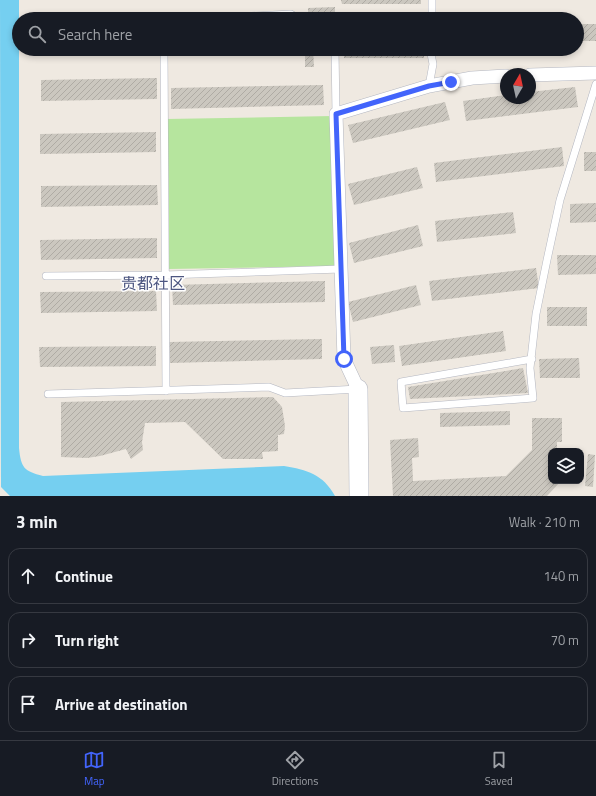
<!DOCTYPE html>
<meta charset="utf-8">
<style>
:root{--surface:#171b24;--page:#242831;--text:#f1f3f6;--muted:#9ea1a6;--line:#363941;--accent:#4264fb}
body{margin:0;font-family:"Titillium Web","Noto Sans SC",sans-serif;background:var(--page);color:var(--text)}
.controls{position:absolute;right:12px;bottom:12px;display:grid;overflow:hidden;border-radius:8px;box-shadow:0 2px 6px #0003}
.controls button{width:36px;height:36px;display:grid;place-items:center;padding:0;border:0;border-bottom:1px solid var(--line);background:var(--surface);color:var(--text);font:20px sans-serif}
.compass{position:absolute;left:500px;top:68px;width:36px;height:36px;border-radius:50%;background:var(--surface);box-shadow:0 2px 6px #0003;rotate:9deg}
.stop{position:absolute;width:12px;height:12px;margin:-9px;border:3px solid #4264fb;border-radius:50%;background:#fff}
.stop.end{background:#4264fb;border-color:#fff;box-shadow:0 1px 4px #0008}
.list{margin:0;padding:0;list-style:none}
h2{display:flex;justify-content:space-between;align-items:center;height:52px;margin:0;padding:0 16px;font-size:17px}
h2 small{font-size:13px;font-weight:400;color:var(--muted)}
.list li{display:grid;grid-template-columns:26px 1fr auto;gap:12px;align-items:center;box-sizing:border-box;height:56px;margin:0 8px 8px;padding:0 8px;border:1px solid var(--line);border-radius:12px}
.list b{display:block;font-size:15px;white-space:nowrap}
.list em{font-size:13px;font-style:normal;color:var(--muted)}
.icon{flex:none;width:22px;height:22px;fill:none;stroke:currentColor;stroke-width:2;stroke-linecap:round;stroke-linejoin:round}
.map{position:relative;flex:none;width:596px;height:496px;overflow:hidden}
.search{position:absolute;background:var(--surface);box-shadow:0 2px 6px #0003;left:12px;right:12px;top:12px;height:44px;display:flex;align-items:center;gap:10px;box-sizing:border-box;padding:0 14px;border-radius:22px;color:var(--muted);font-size:15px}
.sheet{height:244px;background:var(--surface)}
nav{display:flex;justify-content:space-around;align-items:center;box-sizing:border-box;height:56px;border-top:1px solid var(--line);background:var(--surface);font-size:11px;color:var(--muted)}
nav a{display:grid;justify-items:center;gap:2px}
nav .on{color:var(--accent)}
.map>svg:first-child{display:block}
.park{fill:#b6e59e}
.water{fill:#75cff0}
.building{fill:url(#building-hatch)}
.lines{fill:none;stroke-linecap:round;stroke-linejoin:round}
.lane-casing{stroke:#b4b7c1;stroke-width:8}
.street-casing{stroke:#b4b7c1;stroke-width:14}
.secondary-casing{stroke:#b4b7c1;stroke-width:20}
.lane{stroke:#fff;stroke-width:7}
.street{stroke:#fff;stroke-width:13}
.secondary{stroke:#fff;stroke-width:19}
.route{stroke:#4264fb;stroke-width:5}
.labels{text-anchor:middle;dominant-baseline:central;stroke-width:3;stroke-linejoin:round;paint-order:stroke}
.neighbourhood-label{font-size:16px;fill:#4d5680;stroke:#fff}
</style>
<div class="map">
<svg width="596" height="496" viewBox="0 0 596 496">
<defs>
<pattern id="building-hatch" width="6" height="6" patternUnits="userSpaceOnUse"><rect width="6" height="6" fill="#cbc7bf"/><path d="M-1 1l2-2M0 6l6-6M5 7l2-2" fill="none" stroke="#afaba4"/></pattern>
</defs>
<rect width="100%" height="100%" fill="#efe9e1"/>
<!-- park -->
<path class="park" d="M 333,116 L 336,266 L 169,269 L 166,119 Z"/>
<!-- water -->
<path class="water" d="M 0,0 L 19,0 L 19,448 C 21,468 24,471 43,476 L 284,466 C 307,470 323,474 335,496 L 10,496 L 1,487 Z"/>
<!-- building -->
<path class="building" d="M 341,0 L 421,0 L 421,4 L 342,4 Z
M 335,7 L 335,19 L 308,19 L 308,8 Z
M 577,24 L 596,24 L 596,41 L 577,41 Z
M 305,49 L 313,49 L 314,67 L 305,67 Z
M 344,49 L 424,49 L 424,58 L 344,58 Z
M 157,78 L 157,99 L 41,101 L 41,80 Z
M 323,85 L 324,105 L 171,109 L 171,88 Z
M 575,87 L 578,107 L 466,121 L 463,101 L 506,95 L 506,98 L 530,98 L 530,92 Z
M 445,102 L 450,120 L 353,143 L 348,125 Z
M 156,132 L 156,152 L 40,154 L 40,134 Z
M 562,147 L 564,166 L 436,182 L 434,163 Z
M 584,152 L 596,152 L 596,171 L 584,171 Z
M 417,167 L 423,188 L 354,205 L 348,184 Z
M 157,185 L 158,205 L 41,207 L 41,186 Z
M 596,203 L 596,222 L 570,223 L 570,204 Z
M 513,212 L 516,233 L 437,242 L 435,221 Z
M 418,225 L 423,246 L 354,263 L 349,243 Z
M 157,238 L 157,258 L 41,260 L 40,240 Z
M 557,255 L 596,255 L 596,274 L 558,275 Z
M 536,268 L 539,288 L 432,301 L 429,281 Z
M 325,281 L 325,302 L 173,305 L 172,285 Z
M 416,285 L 421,305 L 353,322 L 348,302 Z
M 156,291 L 157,311 L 41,313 L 40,292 Z
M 547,307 L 587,307 L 587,326 L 547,326 Z
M 503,331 L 506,351 L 402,366 L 399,346 Z
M 322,339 L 322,359 L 170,363 L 169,342 Z
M 394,345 L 395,362 L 372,364 L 370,347 Z
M 156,346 L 156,366 L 40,367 L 39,347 Z
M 579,358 L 580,378 L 540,378 L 539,359 Z
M 523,368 L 528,393 L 410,399 L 408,387 Z
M 273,397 L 282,407 L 285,426 L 284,434 L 278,435 L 278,451 L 262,452 L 263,459 L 223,459 L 185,422 L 145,423 L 142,442 L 143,450 L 131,459 L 126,449 L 100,456 L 87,458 L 61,457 L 61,402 Z
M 510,411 L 510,425 L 440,427 L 440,413 Z
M 532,418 L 562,418 L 562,442 L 557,442 L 557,451 L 551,451 L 551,481 L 561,481 L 547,496 L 393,496 L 390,440 L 418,438 L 419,457 L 412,458 L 413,481 L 506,476 L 532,450 Z
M 588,454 L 595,455 L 593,487 L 585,486 Z"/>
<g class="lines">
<defs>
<path id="lane" d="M 432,0 L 432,19
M 164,19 L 164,17 L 168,19
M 197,19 L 291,14 L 298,19
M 164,49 L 166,391
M 335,49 L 336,114
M 429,86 L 433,64 L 430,49
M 46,276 L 165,275 L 341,269
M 532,359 L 401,382 L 403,408 L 533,398 L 530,368 L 536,314 L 547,260 L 560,200 L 596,84
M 48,394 L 269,387 L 285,393 L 358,389"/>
<path id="street" d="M 530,75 L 596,73
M 358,389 L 344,359 L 336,114 L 429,86 L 472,78 L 506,76"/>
<path id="secondary" d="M 358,389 L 359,496"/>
</defs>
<!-- lane casing -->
<use href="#lane" class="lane-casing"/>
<!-- street casing -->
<use href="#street" class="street-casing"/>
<!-- secondary casing -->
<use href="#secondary" class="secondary-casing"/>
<!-- lane -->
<use href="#lane" class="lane"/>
<!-- street -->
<use href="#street" class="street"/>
<!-- secondary -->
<use href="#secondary" class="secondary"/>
</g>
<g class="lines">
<!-- route -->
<path class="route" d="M 344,359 L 336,114 L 429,86 L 451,82"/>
</g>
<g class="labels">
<!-- neighbourhood labels -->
<g class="neighbourhood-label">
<text x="153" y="283">贵都社区</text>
</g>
</g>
</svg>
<div class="controls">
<button><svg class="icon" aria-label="layers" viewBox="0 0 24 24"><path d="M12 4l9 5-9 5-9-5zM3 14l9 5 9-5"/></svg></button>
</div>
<svg class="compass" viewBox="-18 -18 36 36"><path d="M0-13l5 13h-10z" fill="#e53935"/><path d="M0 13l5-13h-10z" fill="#9ea1a6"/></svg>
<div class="stop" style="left:344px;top:359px"></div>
<div class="stop end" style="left:451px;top:82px"></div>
<div class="search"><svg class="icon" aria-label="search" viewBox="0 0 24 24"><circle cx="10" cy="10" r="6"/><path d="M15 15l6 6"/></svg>Search here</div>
</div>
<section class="sheet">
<h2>3 min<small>Walk · 210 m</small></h2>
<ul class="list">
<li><svg class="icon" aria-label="ahead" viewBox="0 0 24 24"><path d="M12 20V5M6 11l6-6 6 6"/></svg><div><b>Continue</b></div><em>140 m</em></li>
<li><svg class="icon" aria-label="right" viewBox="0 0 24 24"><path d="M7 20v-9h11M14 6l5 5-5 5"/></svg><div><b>Turn right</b></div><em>70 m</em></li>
<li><svg class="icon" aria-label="arrive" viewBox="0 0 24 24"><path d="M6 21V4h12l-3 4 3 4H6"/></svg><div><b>Arrive at destination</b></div></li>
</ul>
</section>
<nav>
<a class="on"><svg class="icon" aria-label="map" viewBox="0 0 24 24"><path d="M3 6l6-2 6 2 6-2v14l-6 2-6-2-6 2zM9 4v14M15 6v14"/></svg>Map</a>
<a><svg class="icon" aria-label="directions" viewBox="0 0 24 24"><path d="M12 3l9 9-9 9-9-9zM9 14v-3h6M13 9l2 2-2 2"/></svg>Directions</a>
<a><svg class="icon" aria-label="saved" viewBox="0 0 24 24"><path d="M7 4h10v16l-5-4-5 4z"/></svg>Saved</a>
</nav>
